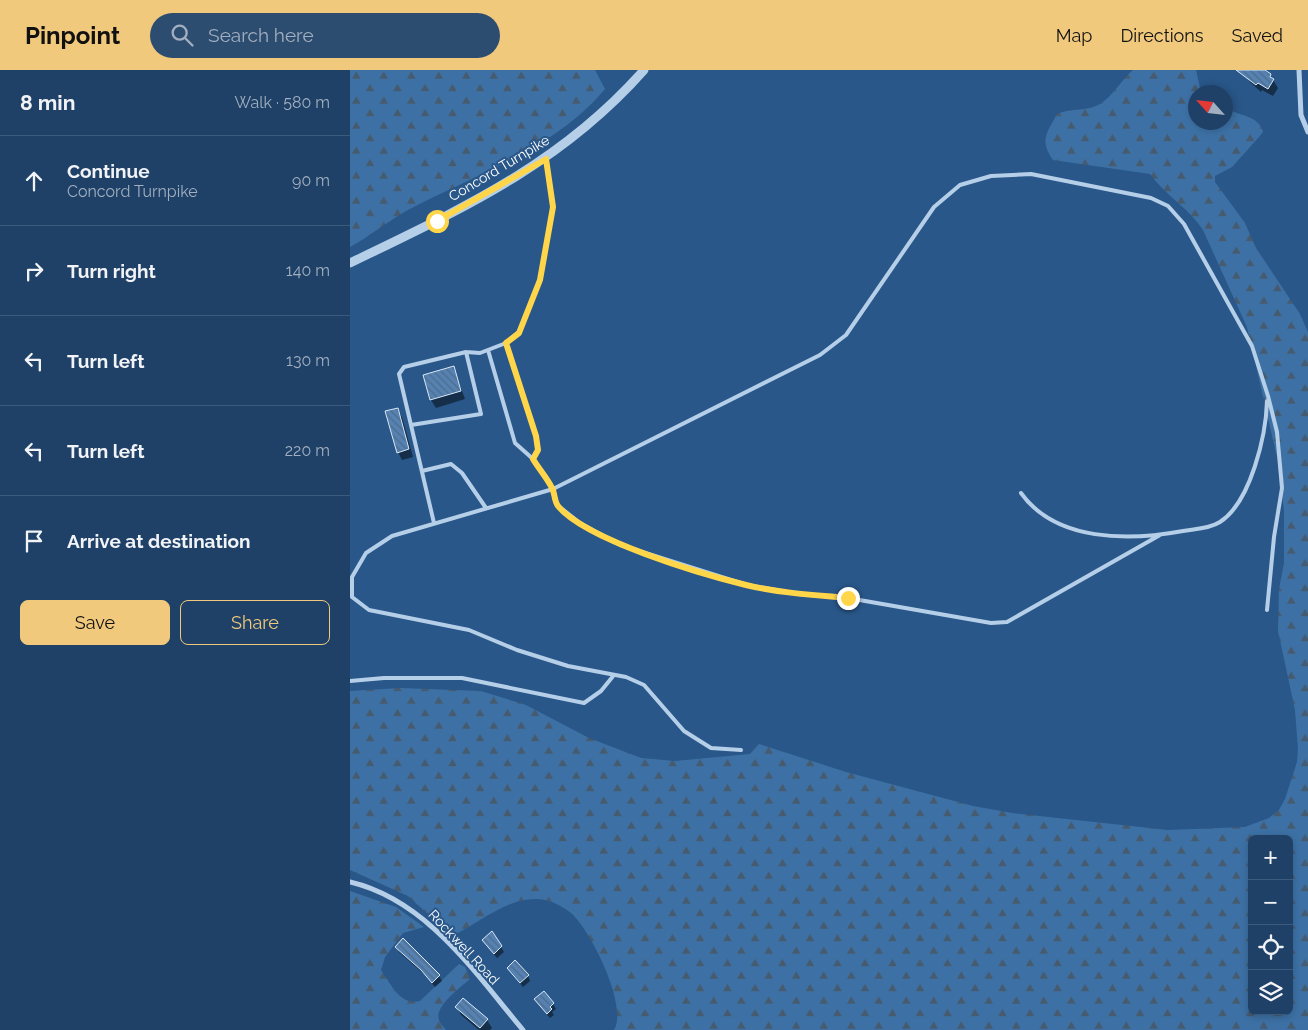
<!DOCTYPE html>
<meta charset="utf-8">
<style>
:root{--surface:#1f4167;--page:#2c4c70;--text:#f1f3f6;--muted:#a1afc0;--line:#3c5a7b;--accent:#f0c97c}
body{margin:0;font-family:Raleway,sans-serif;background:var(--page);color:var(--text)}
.controls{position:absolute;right:15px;bottom:15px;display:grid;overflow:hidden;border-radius:8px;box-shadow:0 2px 8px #0003}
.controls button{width:45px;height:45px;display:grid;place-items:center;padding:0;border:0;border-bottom:1px solid var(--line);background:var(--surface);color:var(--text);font:25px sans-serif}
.compass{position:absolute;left:838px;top:15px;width:45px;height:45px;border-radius:50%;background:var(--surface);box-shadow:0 2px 8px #0003;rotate:297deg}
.stop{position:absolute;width:15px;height:15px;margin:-11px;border:4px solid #ffd54a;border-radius:50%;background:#fff}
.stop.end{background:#ffd54a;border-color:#fff;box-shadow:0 1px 5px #0008}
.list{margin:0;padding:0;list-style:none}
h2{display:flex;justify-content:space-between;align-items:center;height:65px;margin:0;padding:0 20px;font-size:21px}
h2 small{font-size:16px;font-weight:400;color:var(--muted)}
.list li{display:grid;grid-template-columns:32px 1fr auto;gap:15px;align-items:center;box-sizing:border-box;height:90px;padding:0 20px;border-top:1px solid var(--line)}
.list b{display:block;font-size:19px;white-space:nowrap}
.list p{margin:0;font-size:16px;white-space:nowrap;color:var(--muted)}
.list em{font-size:16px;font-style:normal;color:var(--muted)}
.actions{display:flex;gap:10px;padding:15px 20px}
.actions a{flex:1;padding:11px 0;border:1px solid var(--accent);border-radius:8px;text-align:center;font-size:18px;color:var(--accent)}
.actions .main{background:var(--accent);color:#111}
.icon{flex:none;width:28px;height:28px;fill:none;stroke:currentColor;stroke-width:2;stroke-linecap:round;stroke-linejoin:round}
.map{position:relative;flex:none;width:958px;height:960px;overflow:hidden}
header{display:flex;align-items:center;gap:30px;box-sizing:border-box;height:70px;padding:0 25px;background:var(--accent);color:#111}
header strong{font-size:24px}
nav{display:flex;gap:28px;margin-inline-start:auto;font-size:18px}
.search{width:350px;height:45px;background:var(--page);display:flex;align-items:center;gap:12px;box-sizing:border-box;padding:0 18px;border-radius:28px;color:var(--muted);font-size:19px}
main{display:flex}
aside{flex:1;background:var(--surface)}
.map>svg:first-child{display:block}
.forest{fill:url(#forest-firs);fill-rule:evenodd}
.shadow{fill:#0007}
.building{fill:url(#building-back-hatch);stroke:#d9e8f7}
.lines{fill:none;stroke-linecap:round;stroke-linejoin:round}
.service{stroke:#b6cfe9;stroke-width:4}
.minor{stroke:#b6cfe9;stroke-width:5}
.tertiary{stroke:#b6cfe9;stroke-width:9}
.route{stroke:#ffd54a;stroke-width:6}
.labels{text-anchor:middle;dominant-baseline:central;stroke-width:4;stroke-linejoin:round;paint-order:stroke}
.street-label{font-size:14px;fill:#fff;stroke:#295789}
</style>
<header>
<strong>Pinpoint</strong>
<div class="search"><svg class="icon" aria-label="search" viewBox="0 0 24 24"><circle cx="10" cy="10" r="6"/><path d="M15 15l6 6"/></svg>Search here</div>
<nav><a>Map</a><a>Directions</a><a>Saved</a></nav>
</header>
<main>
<aside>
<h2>8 min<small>Walk · 580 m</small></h2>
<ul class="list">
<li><svg class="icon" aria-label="ahead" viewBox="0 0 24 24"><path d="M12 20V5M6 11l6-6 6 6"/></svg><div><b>Continue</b><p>Concord Turnpike</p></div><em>90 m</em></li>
<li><svg class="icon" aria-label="right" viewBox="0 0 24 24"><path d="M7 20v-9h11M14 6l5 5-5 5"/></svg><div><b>Turn right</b></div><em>140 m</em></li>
<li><svg class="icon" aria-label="left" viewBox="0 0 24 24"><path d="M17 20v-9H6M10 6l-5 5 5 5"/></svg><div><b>Turn left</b></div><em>130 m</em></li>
<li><svg class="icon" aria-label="left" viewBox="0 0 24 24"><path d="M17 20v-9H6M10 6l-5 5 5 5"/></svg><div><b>Turn left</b></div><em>220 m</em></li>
<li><svg class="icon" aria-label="arrive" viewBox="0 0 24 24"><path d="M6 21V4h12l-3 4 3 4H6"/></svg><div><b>Arrive at destination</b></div></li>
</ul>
<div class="actions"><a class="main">Save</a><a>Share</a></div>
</aside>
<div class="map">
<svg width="958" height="960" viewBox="0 0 958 960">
<defs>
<pattern id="forest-firs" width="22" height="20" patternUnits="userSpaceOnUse" patternTransform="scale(1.25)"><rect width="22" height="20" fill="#3d71a5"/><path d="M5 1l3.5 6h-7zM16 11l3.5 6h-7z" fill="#465b70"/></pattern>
<pattern id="building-back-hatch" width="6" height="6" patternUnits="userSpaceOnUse" patternTransform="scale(1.25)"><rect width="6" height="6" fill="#5582b2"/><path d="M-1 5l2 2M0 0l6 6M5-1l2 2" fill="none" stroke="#516c89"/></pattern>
</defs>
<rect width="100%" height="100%" fill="#295789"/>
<!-- forest -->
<path class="forest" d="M 0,0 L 245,0 L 255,19 C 205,79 126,104 58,140 C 38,151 20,166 0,177 Z
M 783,0 L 846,0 L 850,18 L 854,22 L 846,22 L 846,52 L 876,52 L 876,38 C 888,46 909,45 913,62 L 909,67 L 882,97 L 865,106 L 865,112 L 895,153 L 906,178 L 950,244 L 958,262 L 958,960 L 264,960 C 279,936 240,859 221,843 C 211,835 198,829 186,829 C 157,828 127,854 102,866 L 58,826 L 0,800 L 0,621 L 50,618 L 131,621 L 176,635 L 239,668 L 291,688 L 325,691 L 400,684 L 409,674 L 496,702 L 623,736 L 662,743 L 818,760 L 895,757 L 919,748 L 929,740 L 935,729 L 947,692 L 948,679 L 945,640 L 928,561 L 929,519 L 934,493 L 934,440 L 927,387 L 897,257 L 853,160 C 839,138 815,125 800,104 L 703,90 C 689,70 697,63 707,44 C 720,38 735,41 746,36 C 761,30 771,10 783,0 ZM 902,769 L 939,769 L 939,941 L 902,941 Z
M 0,821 L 46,837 L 74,857 L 53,863 L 35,887 L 31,900 C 41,914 50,936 70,931 L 109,894 L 115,897 L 120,909 C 111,917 84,936 89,950 C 90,954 94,957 96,960 L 0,960 Z"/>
<!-- shadow -->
<path class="shadow" d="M 898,0 L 912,0 L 920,5 L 928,18 L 923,26 L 912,20 L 911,22 L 900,12 L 895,4 Z
M 103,297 L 115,329 L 86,338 L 81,330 Z
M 47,339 L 52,347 L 63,387 L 52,390 L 48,382 Z
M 142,863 L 154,882 L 147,888 L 133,871 Z
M 53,870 L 89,906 L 92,911 L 85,917 L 75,905 L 49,882 L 47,877 Z
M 158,898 L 178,906 L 180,911 L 173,917 Z
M 185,930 L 203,934 L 206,939 L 202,942 L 204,945 L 200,948 Z
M 107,937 L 137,950 L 142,958 L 140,960 L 129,960 L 111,945 Z"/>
<!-- building -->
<path class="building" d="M 886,0 L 915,0 L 921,4 L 920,7 L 924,9 L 918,19 L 908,13 L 906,15 Z
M 104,296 L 111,321 L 80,330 L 73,305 Z
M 48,338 L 59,379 L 47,383 L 35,341 Z
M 142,861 L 152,876 L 144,884 L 132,870 Z
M 53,868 L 90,905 L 82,913 L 71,900 L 45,877 Z
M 165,890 L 179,905 L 170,913 L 157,898 Z
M 194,921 L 204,933 L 200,937 L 202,939 L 197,944 L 184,929 Z
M 113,928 L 138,949 L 130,958 L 105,937 Z"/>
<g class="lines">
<!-- service -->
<path class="service" d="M 156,273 L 186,366 L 188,380 L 183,389
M 138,280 L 165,373 L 183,389 L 203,419 L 207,435 L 230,453 L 270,475 L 397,515 L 448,524 L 498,528 L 641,553 L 657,552 L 810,465
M 61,355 L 131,344 L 116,282
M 72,401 L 101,394 L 112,403 L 136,438
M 671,423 C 706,472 779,471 833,461 C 844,459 859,459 870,452 C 901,432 916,365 917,331
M 84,453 L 49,304 L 54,297 L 116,282 L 130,283 L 156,273 L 169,263 L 190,210 L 203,137 L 196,89
M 0,611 L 34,608 L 112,608 L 234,633 L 251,621 L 264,605
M 391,680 L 361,678 L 334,661 L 294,615 L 276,607 L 218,596 L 167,580 L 119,560 L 19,540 L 2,527 L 2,507 L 16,483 L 42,466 L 203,419 L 470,285 L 496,265 L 584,137 L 610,115 L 641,106 L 681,104 L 801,128 L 818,136 L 834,154 L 902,276 L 918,326 L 927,362 L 932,418 L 924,467 L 917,540"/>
<!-- minor -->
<path class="minor" d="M 949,0 L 951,45 L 958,62
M 0,812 C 77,830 125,903 173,960"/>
<!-- tertiary -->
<path class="tertiary" d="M 0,193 C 111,139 210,95 294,0"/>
</g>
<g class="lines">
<!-- route -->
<path class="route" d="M 87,151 L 196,89 L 203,137 L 190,210 L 169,263 L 156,273 L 186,366 L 188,380 L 183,389 C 189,399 197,408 202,418 C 205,423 204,431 208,436 C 236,470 351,504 396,515 C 429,523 465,525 498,528"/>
</g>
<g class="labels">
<!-- street labels -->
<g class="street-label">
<text transform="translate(149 98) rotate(-31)">Concord Turnpike</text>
<text transform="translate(114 877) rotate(47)">Rockwell Road</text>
</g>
</g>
</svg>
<div class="controls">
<button>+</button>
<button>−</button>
<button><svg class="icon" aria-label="locate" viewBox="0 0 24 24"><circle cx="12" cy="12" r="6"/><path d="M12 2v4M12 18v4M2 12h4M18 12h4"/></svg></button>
<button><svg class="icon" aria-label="layers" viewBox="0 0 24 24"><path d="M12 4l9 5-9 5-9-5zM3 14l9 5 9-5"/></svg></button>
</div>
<svg class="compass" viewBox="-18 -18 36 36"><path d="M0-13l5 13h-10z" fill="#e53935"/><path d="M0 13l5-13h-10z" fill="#a1afc0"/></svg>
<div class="stop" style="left:87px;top:151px"></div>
<div class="stop end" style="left:498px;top:528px"></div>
</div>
</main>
